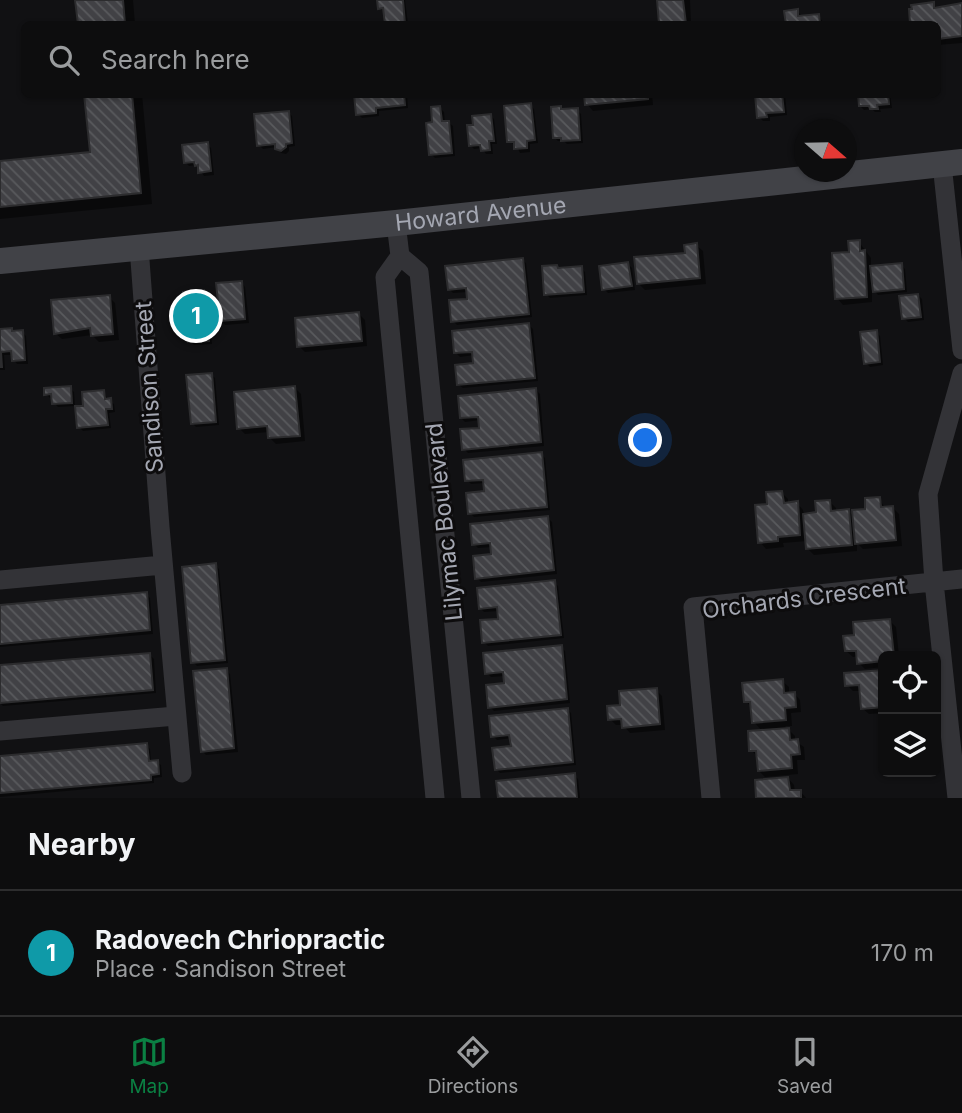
<!DOCTYPE html>
<meta charset="utf-8">
<style>
:root{--surface:#0d0d0e;--page:#161617;--text:#f1f3f6;--muted:#9a9c9e;--line:#2d2d2e;--accent:#0b8043}
body{margin:0;font-family:Inter,sans-serif;background:var(--page);color:var(--text)}
.controls{position:absolute;right:21px;bottom:21px;display:grid;overflow:hidden;border-radius:10px;box-shadow:0 2px 5px #0004}
.controls button{width:63px;height:63px;display:grid;place-items:center;padding:0;border:0;border-bottom:2px solid var(--line);background:var(--surface);color:var(--text);font:35px sans-serif}
.compass{position:absolute;left:794px;top:119px;width:63px;height:63px;border-radius:50%;background:var(--surface);box-shadow:0 2px 5px #0004;rotate:110deg}
.you{position:absolute;left:646px;top:441px;width:24px;height:24px;margin:-18px;border:5px solid #fff;border-radius:50%;background:#1a73e8;box-shadow:0 0 0 10px #1a73e833}
.badge{display:grid;place-items:center;width:46px;height:46px;border-radius:50%;background:var(--accent);color:#fff;font-size:23px;font-weight:700}
.pin{position:absolute;translate:-50% -50%;border:4px solid #fff;box-shadow:0 2px 7px #0006}
.list{margin:0;padding:0;list-style:none}
h2{display:flex;justify-content:space-between;align-items:center;height:91px;margin:0;padding:0 28px;font-size:30px}
h2 small{font-size:23px;font-weight:400;color:var(--muted)}
.list li{display:grid;grid-template-columns:46px 1fr auto;gap:21px;align-items:center;box-sizing:border-box;height:126px;padding:0 28px;border-top:2px solid var(--line)}
.list b{display:block;font-size:26px;white-space:nowrap}
.list p{margin:0;font-size:23px;white-space:nowrap;color:var(--muted)}
.list em{font-size:23px;font-style:normal;color:var(--muted)}
.icon{flex:none;width:38px;height:38px;fill:none;stroke:currentColor;stroke-width:2;stroke-linecap:round;stroke-linejoin:round}
.map{position:relative;flex:none;width:962px;height:798px;overflow:hidden}
.search{position:absolute;background:var(--surface);box-shadow:0 2px 5px #0004;left:21px;right:21px;top:21px;height:77px;display:flex;align-items:center;gap:18px;box-sizing:border-box;padding:0 24px;border-radius:10px;color:var(--muted);font-size:26px}
.sheet{height:217px;background:var(--surface)}
nav{display:flex;justify-content:space-around;align-items:center;box-sizing:border-box;height:98px;border-top:2px solid var(--line);background:var(--surface);font-size:19px;color:var(--muted)}
nav a{display:grid;justify-items:center;gap:4px}
nav .on{color:var(--accent)}
.map>svg:first-child{display:block}
.shadow{fill:#0007}
.building{fill:url(#building-back-hatch);stroke:#2c2c2e;stroke-width:2}
.lines{fill:none;stroke-linecap:round;stroke-linejoin:round}
.street{stroke:#333337;stroke-width:19}
.secondary{stroke:#414247;stroke-width:26}
.labels{text-anchor:middle;dominant-baseline:central;stroke-width:6;stroke-linejoin:round;paint-order:stroke}
.street-label{font-size:23px;fill:#a4a7b2;stroke:#0d0c0d}
</style>
<div class="map">
<svg width="962" height="798" viewBox="0 0 962 798">
<defs>
<pattern id="building-back-hatch" width="6" height="6" patternUnits="userSpaceOnUse" patternTransform="scale(1.75)"><rect width="6" height="6" fill="#414145"/><path d="M-1 5l2 2M0 0l6 6M5-1l2 2" fill="none" stroke="#595a5d"/></pattern>
</defs>
<rect width="100%" height="100%" fill="#111113"/>
<!-- shadow -->
<path class="shadow" d="M 77,0 L 133,0 L 135,24 L 79,24 Z
M 379,0 L 405,0 L 408,24 L 386,24 L 385,12 L 380,8 Z
M 658,0 L 690,0 L 691,24 L 661,24 Z
M 933,4 L 938,9 L 962,5 L 962,43 L 937,45 L 937,24 L 912,24 L 910,10 Z
M 797,11 L 803,17 L 818,16 L 825,24 L 787,24 L 786,12 Z
M 86,94 L 142,94 L 152,204 L 0,219 L 0,162 L 92,153 Z
M 356,94 L 407,94 L 408,108 L 379,111 L 379,116 L 362,118 L 358,114 Z
M 586,94 L 652,94 L 653,105 L 593,111 L 587,104 Z
M 757,94 L 785,94 L 787,115 L 770,117 L 770,121 L 763,121 L 759,117 Z
M 859,94 L 890,94 L 892,108 L 880,109 L 881,112 L 875,112 L 872,109 L 864,110 L 860,106 Z
M 530,105 L 534,109 L 538,143 L 530,144 L 530,152 L 520,153 L 516,145 L 509,142 Z
M 440,108 L 444,112 L 445,123 L 449,123 L 453,126 L 455,156 L 435,158 L 431,154 L 434,123 Z
M 577,110 L 581,114 L 583,143 L 567,144 L 564,141 L 558,141 L 555,138 L 563,111 Z
M 288,112 L 292,116 L 295,146 L 289,147 L 289,151 L 286,154 L 281,153 L 277,147 L 263,149 L 259,145 Z
M 490,115 L 494,119 L 497,144 L 492,144 L 493,154 L 486,154 L 482,148 L 474,149 L 470,145 L 475,126 Z
M 207,144 L 211,148 L 214,175 L 204,176 L 197,165 L 189,166 L 185,162 Z
M 859,242 L 871,258 L 871,268 L 901,265 L 905,269 L 907,292 L 878,295 L 872,288 L 872,302 L 843,305 L 837,298 L 850,253 Z
M 696,245 L 703,251 L 706,284 L 645,290 L 638,283 L 686,254 Z
M 522,260 L 526,263 L 532,317 L 457,325 L 453,321 L 469,300 L 468,292 L 453,293 L 449,289 Z
M 628,264 L 632,268 L 635,290 L 608,293 L 604,289 Z
M 557,266 L 560,269 L 581,268 L 585,272 L 587,295 L 550,298 L 546,294 Z
M 242,283 L 245,287 L 249,323 L 225,325 L 222,321 Z
M 203,291 L 207,295 L 212,344 L 194,345 L 190,341 Z
M 918,295 L 922,299 L 924,320 L 908,322 L 904,318 Z
M 109,297 L 115,303 L 119,340 L 99,342 L 92,335 L 62,339 L 55,333 Z
M 359,314 L 365,320 L 367,346 L 305,352 L 299,346 Z
M 529,325 L 533,329 L 538,381 L 463,388 L 459,385 L 475,365 L 474,355 L 460,357 L 456,353 Z
M 0,332 L 22,332 L 26,336 L 28,364 L 17,364 L 14,360 L 13,355 L 4,355 L 5,370 L 0,370 Z
M 876,332 L 880,336 L 883,365 L 870,367 L 866,363 Z
M 211,374 L 215,378 L 219,425 L 196,427 L 192,423 Z
M 70,388 L 74,392 L 75,406 L 58,407 L 54,403 L 53,398 L 50,398 L 46,394 Z
M 295,388 L 301,394 L 305,441 L 276,444 L 270,438 L 269,432 L 245,434 L 239,428 Z
M 536,390 L 540,394 L 544,446 L 468,453 L 464,449 L 481,429 L 480,420 L 465,422 L 461,418 Z
M 104,392 L 108,400 L 114,404 L 115,412 L 109,413 L 111,428 L 83,431 L 79,427 Z
M 541,454 L 545,458 L 550,510 L 474,517 L 470,513 L 486,492 L 485,483 L 471,484 L 467,480 Z
M 782,493 L 788,499 L 788,504 L 797,503 L 803,510 L 804,515 L 818,514 L 830,502 L 836,508 L 836,512 L 848,511 L 855,517 L 867,510 L 879,499 L 886,509 L 893,508 L 899,514 L 902,546 L 863,549 L 857,543 L 857,551 L 814,555 L 808,549 L 807,541 L 783,543 L 784,547 L 766,549 L 760,542 L 769,506 Z
M 548,518 L 552,522 L 557,574 L 481,582 L 477,578 L 493,556 L 492,547 L 478,548 L 474,544 Z
M 215,565 L 219,569 L 228,663 L 197,666 L 193,662 Z
M 554,582 L 558,586 L 564,638 L 488,646 L 484,642 L 500,620 L 499,611 L 484,612 L 480,608 Z
M 146,594 L 150,598 L 153,634 L 0,647 L 0,607 Z
M 890,621 L 896,627 L 899,656 L 883,656 L 883,667 L 865,669 L 859,663 L 858,656 L 853,657 L 846,651 L 856,637 Z
M 561,647 L 565,651 L 570,703 L 494,711 L 490,707 L 506,685 L 505,676 L 491,677 L 487,673 Z
M 150,655 L 154,659 L 156,693 L 3,706 L 0,703 L 0,667 Z
M 226,670 L 230,674 L 238,752 L 206,755 L 202,751 Z
M 883,671 L 883,713 L 869,714 L 862,708 L 861,691 L 853,691 L 847,685 L 846,675 Z
M 782,681 L 789,687 L 789,694 L 794,693 L 800,700 L 801,712 L 791,713 L 792,726 L 785,726 L 795,736 L 795,741 L 804,747 L 805,760 L 797,760 L 798,774 L 765,777 L 759,771 L 758,757 L 751,750 L 763,732 L 754,722 L 751,707 L 746,701 Z
M 656,690 L 662,696 L 665,730 L 630,733 L 623,725 L 616,725 L 610,719 L 622,706 Z
M 567,709 L 571,713 L 576,765 L 500,773 L 496,769 L 512,747 L 511,738 L 497,740 L 493,736 Z
M 146,745 L 150,749 L 151,762 L 157,762 L 161,765 L 162,777 L 154,778 L 154,783 L 0,797 L 0,758 Z
M 574,775 L 578,779 L 580,798 L 500,798 Z
M 788,778 L 794,785 L 795,792 L 800,791 L 806,798 L 758,798 Z"/>
<!-- building -->
<path class="building" d="M 75,0 L 123,0 L 125,24 L 78,24 Z
M 377,0 L 403,0 L 405,24 L 385,24 L 383,8 L 378,9 Z
M 657,0 L 683,0 L 686,24 L 659,24 Z
M 934,2 L 934,8 L 962,3 L 962,36 L 937,39 L 937,24 L 910,24 L 909,9 L 912,9 L 911,5 Z
M 798,9 L 798,16 L 819,14 L 820,24 L 786,24 L 784,11 Z
M 84,94 L 132,94 L 141,193 L 0,207 L 0,161 L 90,152 Z
M 354,94 L 404,94 L 405,105 L 376,108 L 376,113 L 356,115 Z
M 584,94 L 648,94 L 648,99 L 585,105 Z
M 755,94 L 782,94 L 784,112 L 766,113 L 767,117 L 757,118 Z
M 858,94 L 888,94 L 889,104 L 877,105 L 878,109 L 870,109 L 869,106 L 859,106 Z
M 531,103 L 535,140 L 527,141 L 527,148 L 514,149 L 514,142 L 507,142 L 504,106 Z
M 440,106 L 442,121 L 449,121 L 452,153 L 429,155 L 426,123 L 432,122 L 431,107 Z
M 561,106 L 561,109 L 578,108 L 580,140 L 561,141 L 561,138 L 553,138 L 551,107 Z
M 289,111 L 292,143 L 286,144 L 286,147 L 281,151 L 275,149 L 275,144 L 257,146 L 254,114 Z
M 491,114 L 494,141 L 489,141 L 490,150 L 481,151 L 480,145 L 469,146 L 467,125 L 473,125 L 472,116 Z
M 208,142 L 211,171 L 198,173 L 198,165 L 195,166 L 194,162 L 184,163 L 182,145 Z
M 860,240 L 860,251 L 865,250 L 867,297 L 835,299 L 832,253 L 849,252 L 848,241 Z
M 697,243 L 700,278 L 637,284 L 634,257 L 685,253 L 684,245 Z
M 523,258 L 529,314 L 451,322 L 449,300 L 467,299 L 466,288 L 448,290 L 445,266 Z
M 628,262 L 632,286 L 602,290 L 599,266 Z
M 902,263 L 904,289 L 873,292 L 870,266 Z
M 557,265 L 558,268 L 582,266 L 584,292 L 544,295 L 542,266 Z
M 242,281 L 245,319 L 220,321 L 216,283 Z
M 204,290 L 209,341 L 188,342 L 183,292 Z
M 918,294 L 921,317 L 902,319 L 899,296 Z
M 110,295 L 113,334 L 91,336 L 90,328 L 54,334 L 51,300 Z
M 359,312 L 362,341 L 297,347 L 295,318 Z
M 529,323 L 535,378 L 457,385 L 455,365 L 473,363 L 472,352 L 454,353 L 452,331 Z
M 12,328 L 12,331 L 23,330 L 25,360 L 12,361 L 11,351 L 1,352 L 2,367 L 0,367 L 0,329 Z
M 877,330 L 880,362 L 864,364 L 860,332 Z
M 212,373 L 216,422 L 191,424 L 186,375 Z
M 71,386 L 72,403 L 52,404 L 51,394 L 44,395 L 44,388 Z
M 295,386 L 300,436 L 268,438 L 267,426 L 237,429 L 234,392 Z
M 536,388 L 541,442 L 462,450 L 460,429 L 479,428 L 478,417 L 460,418 L 458,396 Z
M 104,390 L 105,399 L 111,398 L 112,409 L 106,409 L 108,425 L 77,428 L 75,406 L 83,406 L 82,392 Z
M 542,452 L 547,507 L 468,514 L 466,493 L 484,491 L 483,480 L 465,481 L 463,460 Z
M 782,491 L 784,503 L 798,501 L 800,535 L 778,537 L 778,541 L 758,543 L 755,505 L 767,504 L 766,492 Z
M 880,497 L 881,507 L 893,506 L 896,540 L 855,544 L 852,510 L 865,509 L 865,498 Z
M 830,500 L 831,511 L 849,509 L 852,545 L 806,549 L 803,514 L 816,512 L 815,501 Z
M 548,516 L 554,570 L 475,579 L 473,556 L 491,554 L 490,543 L 472,545 L 470,524 Z
M 216,563 L 225,660 L 191,663 L 182,567 Z
M 555,580 L 561,635 L 482,643 L 480,620 L 498,619 L 497,607 L 479,609 L 477,588 Z
M 147,592 L 150,630 L 0,644 L 0,605 Z
M 890,619 L 894,656 L 883,656 L 883,661 L 857,664 L 856,651 L 845,651 L 843,636 L 854,635 L 853,622 Z
M 562,645 L 567,699 L 488,708 L 486,685 L 504,683 L 503,672 L 485,674 L 483,653 Z
M 150,653 L 153,690 L 0,703 L 0,665 Z
M 227,668 L 234,748 L 201,752 L 193,671 Z
M 883,670 L 883,707 L 861,709 L 859,685 L 845,686 L 844,673 Z
M 783,679 L 784,693 L 795,692 L 796,707 L 785,708 L 786,720 L 752,723 L 750,702 L 744,702 L 742,683 Z
M 657,688 L 660,724 L 622,728 L 621,719 L 608,720 L 607,706 L 620,705 L 619,691 Z
M 568,708 L 573,762 L 495,770 L 492,748 L 511,746 L 509,735 L 491,737 L 489,716 Z
M 789,728 L 790,740 L 798,739 L 800,754 L 791,755 L 792,768 L 758,771 L 756,751 L 749,751 L 748,731 Z
M 147,743 L 149,761 L 158,760 L 159,774 L 151,775 L 151,780 L 0,793 L 0,756 Z
M 575,773 L 577,798 L 498,798 L 496,781 Z
M 788,777 L 790,790 L 801,790 L 801,798 L 756,798 L 755,780 Z"/>
<g class="lines">
<!-- street -->
<path class="street" d="M 942,164 L 962,350
M 396,223 L 400,256 L 385,277 L 435,798
M 139,247 L 160,527 L 182,773
M 400,256 L 419,272 L 471,798
M 0,580 L 163,565
M 0,731 L 176,716
M 711,798 L 693,607 L 962,579
M 957,798 L 934,582 L 928,494 L 962,373"/>
<!-- secondary -->
<path class="secondary" id="s1" d="M 0,261 L 396,223 L 962,162"/>
</g>
<g class="labels">
<!-- street labels -->
<g class="street-label">
<text stroke="none"><textPath href="#s1" startOffset="483">Howard Avenue</textPath></text>
<text transform="translate(149 387) rotate(-94)">Sandison Street</text>
<text transform="translate(444 522) rotate(-96)">Lilymac Boulevard</text>
<text transform="translate(804 598) rotate(-7)">Orchards Crescent</text>
</g>
</g>
</svg>
<div class="controls">
<button><svg class="icon" aria-label="locate" viewBox="0 0 24 24"><circle cx="12" cy="12" r="6"/><path d="M12 2v4M12 18v4M2 12h4M18 12h4"/></svg></button>
<button><svg class="icon" aria-label="layers" viewBox="0 0 24 24"><path d="M12 4l9 5-9 5-9-5zM3 14l9 5 9-5"/></svg></button>
</div>
<svg class="compass" viewBox="-18 -18 36 36"><path d="M0-13l5 13h-10z" fill="#e53935"/><path d="M0 13l5-13h-10z" fill="#9a9c9e"/></svg>
<div class="you"></div>
<div class="pin badge" style="left:196px;top:316px;background:#0f9aa8">1</div>
<div class="search"><svg class="icon" aria-label="search" viewBox="0 0 24 24"><circle cx="10" cy="10" r="6"/><path d="M15 15l6 6"/></svg>Search here</div>
</div>
<section class="sheet">
<h2>Nearby<small></small></h2>
<ul class="list">
<li><span class="badge" style="background:#0f9aa8">1</span><div><b>Radovech Chriopractic</b><p>Place · Sandison Street</p></div><em>170 m</em></li>
</ul>
</section>
<nav>
<a class="on"><svg class="icon" aria-label="map" viewBox="0 0 24 24"><path d="M3 6l6-2 6 2 6-2v14l-6 2-6-2-6 2zM9 4v14M15 6v14"/></svg>Map</a>
<a><svg class="icon" aria-label="directions" viewBox="0 0 24 24"><path d="M12 3l9 9-9 9-9-9zM9 14v-3h6M13 9l2 2-2 2"/></svg>Directions</a>
<a><svg class="icon" aria-label="saved" viewBox="0 0 24 24"><path d="M7 4h10v16l-5-4-5 4z"/></svg>Saved</a>
</nav>
